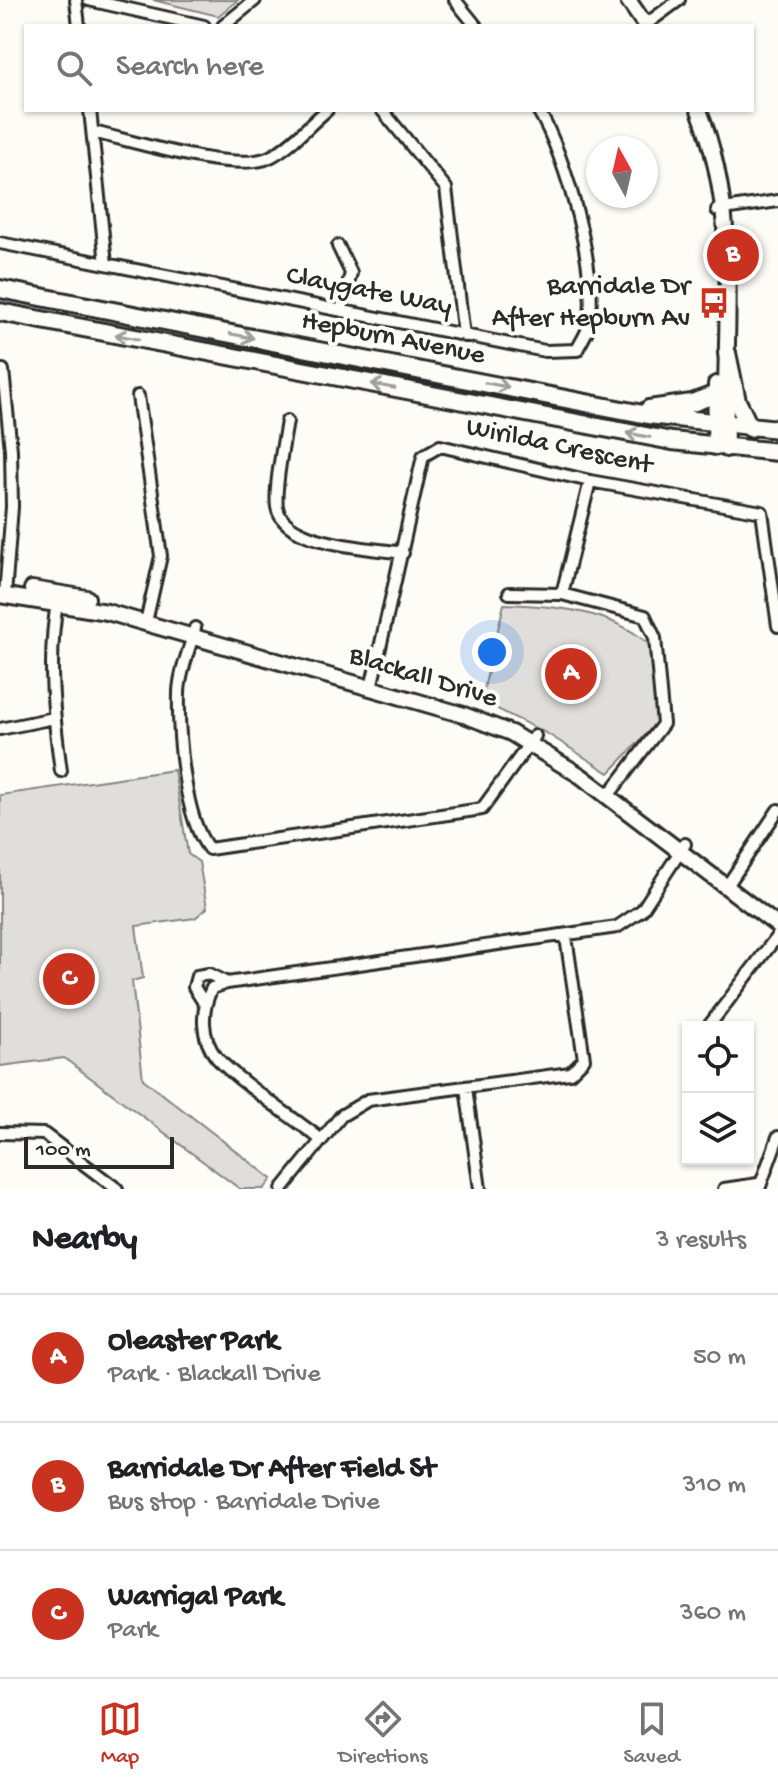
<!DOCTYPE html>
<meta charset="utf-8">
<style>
:root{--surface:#fff;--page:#f6f6f6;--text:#202124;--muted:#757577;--line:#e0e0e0;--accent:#c8321e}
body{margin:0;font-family:"Gochi Hand",sans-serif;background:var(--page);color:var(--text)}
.controls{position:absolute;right:24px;bottom:24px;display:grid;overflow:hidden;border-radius:0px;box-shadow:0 2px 6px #0004}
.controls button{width:72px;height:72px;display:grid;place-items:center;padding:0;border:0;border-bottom:2px solid var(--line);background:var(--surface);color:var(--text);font:40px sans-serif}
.compass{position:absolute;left:586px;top:136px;width:72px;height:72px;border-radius:50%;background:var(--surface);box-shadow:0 2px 6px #0004;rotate:352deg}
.scale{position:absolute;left:24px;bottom:20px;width:150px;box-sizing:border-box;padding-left:8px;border:4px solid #2b2b2b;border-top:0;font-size:22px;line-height:28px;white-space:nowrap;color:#2b2b2b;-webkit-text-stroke:6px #fdfcf7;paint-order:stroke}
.you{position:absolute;left:492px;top:652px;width:28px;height:28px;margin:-20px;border:6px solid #fff;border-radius:50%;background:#1a73e8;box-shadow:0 0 0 12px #1a73e833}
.badge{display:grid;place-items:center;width:52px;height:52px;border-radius:50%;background:var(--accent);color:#fff;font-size:26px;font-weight:700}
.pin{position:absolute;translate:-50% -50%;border:4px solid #fff;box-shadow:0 2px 8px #0006}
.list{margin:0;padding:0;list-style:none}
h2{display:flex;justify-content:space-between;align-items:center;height:104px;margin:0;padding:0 32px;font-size:34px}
h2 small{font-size:26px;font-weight:400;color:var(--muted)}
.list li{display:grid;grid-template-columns:52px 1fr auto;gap:24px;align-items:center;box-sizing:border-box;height:128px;padding:0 32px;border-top:2px solid var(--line)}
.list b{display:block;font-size:30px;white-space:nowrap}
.list p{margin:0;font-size:26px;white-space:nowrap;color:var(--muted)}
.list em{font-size:26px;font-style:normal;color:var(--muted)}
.icon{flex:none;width:44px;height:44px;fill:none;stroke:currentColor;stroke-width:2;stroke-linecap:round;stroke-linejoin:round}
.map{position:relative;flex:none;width:778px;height:1189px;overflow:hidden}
.search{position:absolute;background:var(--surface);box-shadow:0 2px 6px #0004;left:24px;right:24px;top:24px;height:88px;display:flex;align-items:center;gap:20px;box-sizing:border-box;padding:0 28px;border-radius:0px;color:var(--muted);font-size:30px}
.sheet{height:488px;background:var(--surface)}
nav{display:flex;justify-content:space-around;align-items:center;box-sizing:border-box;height:112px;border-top:2px solid var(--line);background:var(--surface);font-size:22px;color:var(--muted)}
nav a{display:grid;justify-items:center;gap:4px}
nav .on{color:var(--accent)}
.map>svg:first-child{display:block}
.green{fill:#dfdeda;stroke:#858482;stroke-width:2}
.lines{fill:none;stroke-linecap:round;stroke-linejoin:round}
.street-casing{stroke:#2b2b2b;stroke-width:16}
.secondary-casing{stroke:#2b2b2b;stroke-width:20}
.primary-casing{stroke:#2b2b2b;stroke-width:22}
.street{stroke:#fdfcf7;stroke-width:10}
.secondary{stroke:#fdfcf7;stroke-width:14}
.primary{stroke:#fdfcf7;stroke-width:16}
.oneway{stroke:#9e9e9b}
.labels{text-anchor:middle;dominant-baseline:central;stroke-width:8;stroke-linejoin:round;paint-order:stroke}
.poi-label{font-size:28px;fill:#2b2b2b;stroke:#fdfcf7;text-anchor:end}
.street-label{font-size:28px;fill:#2b2b2b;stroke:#fdfcf7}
</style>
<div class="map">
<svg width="778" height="1189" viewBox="0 0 778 1189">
<rect width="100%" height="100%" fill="#fdfcf7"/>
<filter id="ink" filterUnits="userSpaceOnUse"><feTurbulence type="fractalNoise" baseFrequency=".0125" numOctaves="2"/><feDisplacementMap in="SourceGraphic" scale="16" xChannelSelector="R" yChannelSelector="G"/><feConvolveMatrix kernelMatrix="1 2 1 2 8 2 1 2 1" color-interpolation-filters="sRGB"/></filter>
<g filter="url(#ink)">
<!-- green -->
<path class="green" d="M 153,0 L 238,0 L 218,16 Z
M 504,604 C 556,606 614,610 653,648 L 659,721 L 609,773 L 548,734 L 481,701 Z
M 174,770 L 188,854 L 199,862 L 207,908 L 195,918 L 136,926 L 143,978 L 132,981 L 143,1079 L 272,1179 L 264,1189 L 240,1189 L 64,1058 L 0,1066 L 0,795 Z"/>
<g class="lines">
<defs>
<path id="street" d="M 76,0 L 79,26
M 89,0 L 204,26
M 455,0 L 476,26
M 645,25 L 679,0
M 223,26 L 255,0
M 90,110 L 106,264
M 382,110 L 446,188 L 464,336
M 93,132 C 133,141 236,174 270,157 C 290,147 309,125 327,110
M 717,210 L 778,201
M 0,243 L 545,351 L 577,350 C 580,343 586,335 588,328 C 601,279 565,153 538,110
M 338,246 L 351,273 L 341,311
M 3,370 L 11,450 L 12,507 L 5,595
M 138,396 L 161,556 L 146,622
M 287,421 C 284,441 274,488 277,507 C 283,545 372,548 403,553
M 509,593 L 562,594 L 645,616 L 655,638 L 663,724 L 608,796
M 562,594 L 590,481
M 58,598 C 47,656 53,712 61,771
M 195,628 C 190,649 179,673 179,694 C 178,733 184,819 209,849 L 482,809 L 535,736
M 371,688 L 423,456 L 440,446 L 590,481 L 762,512 L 778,626
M 0,729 L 54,718
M 727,886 L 778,810
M 204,1003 L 194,987 L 197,976 L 209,974 L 227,983
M 708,1027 L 778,935
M 466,1088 L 480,1189
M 0,1133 L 44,1134 L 117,1189
M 319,1138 C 291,1116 239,1082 217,1058 C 200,1038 201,1009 212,988 L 227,983 L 617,927 L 642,910 L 685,844
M 282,1189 L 341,1116 L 368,1100 L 570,1073 L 584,1059 L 566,937
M 724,1189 L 758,1184
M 759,1189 L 778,1137"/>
<path id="secondary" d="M 628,0 L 646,26
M 699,110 C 742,220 723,334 726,449
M 715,447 L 716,384
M 32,589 L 87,598
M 0,595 L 107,612 L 464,715 L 511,733 L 581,776 L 778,926"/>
<path id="primary" d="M 0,289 L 648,415 L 778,429
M 0,312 L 672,441 L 778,452
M 727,353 L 737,401 L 750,428
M 649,409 L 692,403 L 716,394"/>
</defs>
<!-- street casing -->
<use href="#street" class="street-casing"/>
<!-- secondary casing -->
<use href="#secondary" class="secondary-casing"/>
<!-- primary casing -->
<use href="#primary" class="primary-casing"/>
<!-- street -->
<use href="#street" class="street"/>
<!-- secondary -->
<use href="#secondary" class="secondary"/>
<!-- primary -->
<use href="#primary" class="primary"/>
</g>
<!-- one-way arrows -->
<defs><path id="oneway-shaft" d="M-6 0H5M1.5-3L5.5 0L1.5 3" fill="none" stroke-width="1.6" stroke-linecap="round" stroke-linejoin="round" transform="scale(2)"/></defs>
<g class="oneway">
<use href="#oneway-shaft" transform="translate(242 336) rotate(11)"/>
<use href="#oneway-shaft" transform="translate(127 337) rotate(-169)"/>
<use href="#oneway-shaft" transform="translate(497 385) rotate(11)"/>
<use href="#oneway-shaft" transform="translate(383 386) rotate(-169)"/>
<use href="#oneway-shaft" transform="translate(638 435) rotate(-169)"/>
</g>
</g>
<!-- icons -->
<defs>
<symbol id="bus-bare" viewBox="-9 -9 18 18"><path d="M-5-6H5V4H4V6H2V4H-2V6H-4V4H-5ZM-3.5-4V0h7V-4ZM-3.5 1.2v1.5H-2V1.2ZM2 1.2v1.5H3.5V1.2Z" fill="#c8321e" stroke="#fdfcf7" stroke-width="2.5" paint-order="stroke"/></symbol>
</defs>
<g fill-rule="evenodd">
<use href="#bus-bare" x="692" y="281" width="44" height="44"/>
</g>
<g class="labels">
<!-- poi labels -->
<g class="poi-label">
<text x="690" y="287">Barridale Dr<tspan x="690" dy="32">After Hepburn Av</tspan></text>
</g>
<!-- street labels -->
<g class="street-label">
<text transform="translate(369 292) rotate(11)">Claygate Way</text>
<text transform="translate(393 339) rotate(11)">Hepburn Avenue</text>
<text transform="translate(559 447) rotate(12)">Wirilda Crescent</text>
<text transform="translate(423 678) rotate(17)">Blackall Drive</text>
</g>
</g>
</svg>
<div class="controls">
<button><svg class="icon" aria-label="locate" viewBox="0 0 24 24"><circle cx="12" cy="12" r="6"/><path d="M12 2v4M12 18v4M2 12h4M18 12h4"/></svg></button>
<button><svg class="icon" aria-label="layers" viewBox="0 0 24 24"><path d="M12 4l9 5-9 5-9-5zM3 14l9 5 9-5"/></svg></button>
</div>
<svg class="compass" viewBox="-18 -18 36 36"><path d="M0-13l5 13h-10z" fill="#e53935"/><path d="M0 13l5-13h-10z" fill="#757577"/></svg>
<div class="scale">100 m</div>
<div class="you"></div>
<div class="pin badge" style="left:571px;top:674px">A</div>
<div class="pin badge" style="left:733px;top:255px">B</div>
<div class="pin badge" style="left:69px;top:979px">C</div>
<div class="search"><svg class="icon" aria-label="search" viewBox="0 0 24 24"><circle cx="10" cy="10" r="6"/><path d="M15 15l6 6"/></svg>Search here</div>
</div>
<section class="sheet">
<h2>Nearby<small>3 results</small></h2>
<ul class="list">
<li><span class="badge">A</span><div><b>Oleaster Park</b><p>Park · Blackall Drive</p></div><em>50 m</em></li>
<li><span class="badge">B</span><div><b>Barridale Dr After Field St</b><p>Bus stop · Barridale Drive</p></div><em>310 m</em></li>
<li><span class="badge">C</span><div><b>Warrigal Park</b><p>Park</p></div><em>360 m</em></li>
</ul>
</section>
<nav>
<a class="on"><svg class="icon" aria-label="map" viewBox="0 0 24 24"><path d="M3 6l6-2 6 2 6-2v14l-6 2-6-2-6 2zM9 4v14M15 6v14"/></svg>Map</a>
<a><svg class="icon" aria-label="directions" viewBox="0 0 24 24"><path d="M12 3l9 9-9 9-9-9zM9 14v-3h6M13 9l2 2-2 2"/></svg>Directions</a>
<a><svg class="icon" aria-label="saved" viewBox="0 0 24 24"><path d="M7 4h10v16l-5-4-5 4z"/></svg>Saved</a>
</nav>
